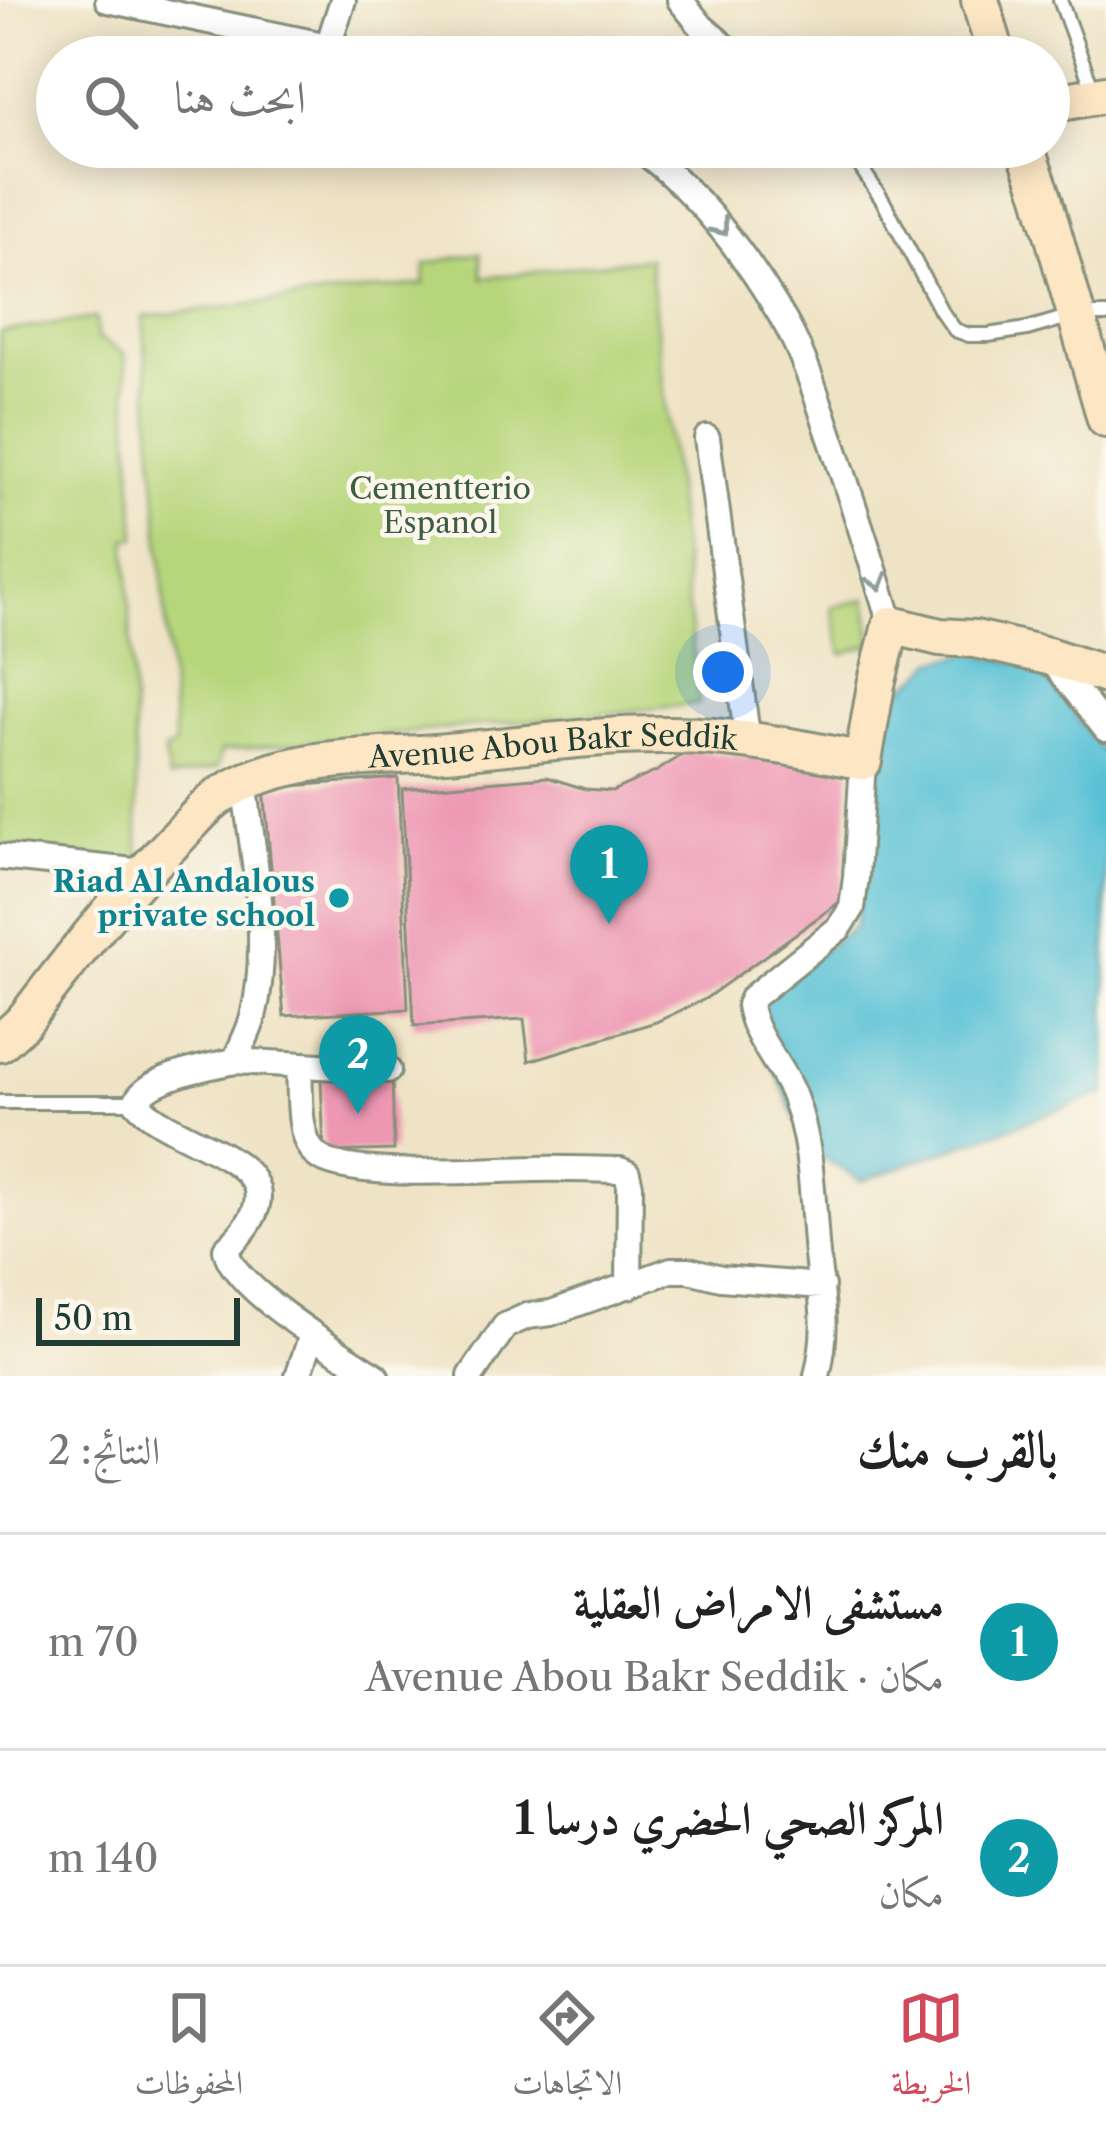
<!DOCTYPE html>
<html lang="ar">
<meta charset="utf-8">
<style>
:root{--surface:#fff;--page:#f2f2f2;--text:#222;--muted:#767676;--line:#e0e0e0;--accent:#d1495b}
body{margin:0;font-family:"Libre Caslon Text",Amiri,serif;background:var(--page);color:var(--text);direction:rtl}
.scale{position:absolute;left:36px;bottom:30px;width:204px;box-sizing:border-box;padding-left:12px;border:6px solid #1f3d34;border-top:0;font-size:33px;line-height:42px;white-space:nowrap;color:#1f3d34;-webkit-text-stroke:9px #fbf7ec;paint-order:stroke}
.you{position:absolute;left:723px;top:672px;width:42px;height:42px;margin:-30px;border:9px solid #fff;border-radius:50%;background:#1a73e8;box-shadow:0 0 0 18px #1a73e833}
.badge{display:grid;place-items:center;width:78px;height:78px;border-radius:50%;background:var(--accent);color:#fff;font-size:39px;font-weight:700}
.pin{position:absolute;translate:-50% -99px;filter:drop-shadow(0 3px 6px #0008)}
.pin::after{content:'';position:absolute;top:63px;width:42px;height:36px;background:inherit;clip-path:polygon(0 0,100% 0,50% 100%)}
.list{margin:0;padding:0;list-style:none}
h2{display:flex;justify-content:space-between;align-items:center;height:156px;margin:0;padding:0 48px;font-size:51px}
h2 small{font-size:39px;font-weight:400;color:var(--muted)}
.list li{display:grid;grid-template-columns:78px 1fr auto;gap:36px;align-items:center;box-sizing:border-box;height:216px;padding:0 48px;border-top:3px solid var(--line)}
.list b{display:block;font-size:45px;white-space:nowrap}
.list p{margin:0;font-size:39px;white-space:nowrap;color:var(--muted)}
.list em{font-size:39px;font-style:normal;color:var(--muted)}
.icon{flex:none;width:66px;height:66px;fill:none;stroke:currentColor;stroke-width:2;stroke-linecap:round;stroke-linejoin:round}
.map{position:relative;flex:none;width:1106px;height:1376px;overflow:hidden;direction:ltr}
.search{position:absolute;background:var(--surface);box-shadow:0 6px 30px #0003;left:36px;right:36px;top:36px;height:132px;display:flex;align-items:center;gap:30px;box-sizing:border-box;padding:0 42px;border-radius:66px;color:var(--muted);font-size:45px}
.sheet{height:588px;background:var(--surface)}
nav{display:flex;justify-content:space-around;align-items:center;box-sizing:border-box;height:168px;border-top:3px solid var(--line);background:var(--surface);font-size:33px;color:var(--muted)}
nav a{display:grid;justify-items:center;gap:6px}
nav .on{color:var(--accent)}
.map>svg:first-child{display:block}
.green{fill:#b7d67c;stroke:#6b8a58;stroke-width:3}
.water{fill:#59c1d6;stroke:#3c7f85;stroke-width:3}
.building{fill:#ed97b3}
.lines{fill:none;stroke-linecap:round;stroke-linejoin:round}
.lane-casing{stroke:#87907c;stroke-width:18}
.street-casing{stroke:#87907c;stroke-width:30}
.secondary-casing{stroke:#87907c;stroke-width:42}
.lane{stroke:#fff;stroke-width:12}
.street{stroke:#fff;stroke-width:24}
.secondary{stroke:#fce6c4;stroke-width:36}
.oneway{stroke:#8f9e9a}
.culture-dot{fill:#0f9aa8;stroke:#fbf7ec;stroke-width:4.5}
.labels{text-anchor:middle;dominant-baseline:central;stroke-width:9;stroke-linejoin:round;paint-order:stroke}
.park-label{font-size:30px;fill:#3d5c42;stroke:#fbf7ec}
.street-label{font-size:30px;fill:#1f3d34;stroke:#fbf7ec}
.culture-label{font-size:30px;font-weight:bold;fill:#0d838f;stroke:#fbf7ec;text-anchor:end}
</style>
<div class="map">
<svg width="1106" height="1376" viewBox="0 0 1106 1376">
<rect width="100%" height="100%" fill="#fbf7ec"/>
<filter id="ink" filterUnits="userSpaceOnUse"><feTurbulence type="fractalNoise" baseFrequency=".00833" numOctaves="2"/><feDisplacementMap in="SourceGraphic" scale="24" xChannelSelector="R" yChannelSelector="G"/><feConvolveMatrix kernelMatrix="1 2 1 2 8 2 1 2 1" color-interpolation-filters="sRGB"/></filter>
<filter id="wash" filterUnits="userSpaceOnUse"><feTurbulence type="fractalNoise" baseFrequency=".004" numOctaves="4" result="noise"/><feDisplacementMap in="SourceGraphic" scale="48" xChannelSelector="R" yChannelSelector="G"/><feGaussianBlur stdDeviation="2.7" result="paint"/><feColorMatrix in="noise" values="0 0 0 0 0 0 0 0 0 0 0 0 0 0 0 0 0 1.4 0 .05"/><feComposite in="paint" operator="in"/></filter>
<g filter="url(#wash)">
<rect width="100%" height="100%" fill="#efe3c5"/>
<!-- green -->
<path class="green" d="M 480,253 L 483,278 L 649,258 L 699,704 L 221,751 L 217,768 L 169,779 L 164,751 L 175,746 L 143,317 L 424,284 L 425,264 Z
M 96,318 L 97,338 L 125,354 L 136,538 L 127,539 L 139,862 L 0,846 L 0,332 Z
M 866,599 L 873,644 L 842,654 L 832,607 Z"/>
<!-- water -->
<path class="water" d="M 973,653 L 1040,668 L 1106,757 L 1106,1093 L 861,1181 L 808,1148 L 749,1005 L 855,926 L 872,773 L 898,692 L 920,676 L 934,661 Z"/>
<g id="blocks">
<!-- building -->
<path class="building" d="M 690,750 L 850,769 L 841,901 L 705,999 L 656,1022 L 529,1061 L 524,1019 L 414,1026 L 402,789 L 547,777 L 585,789 L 612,791 L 657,771 Z
M 398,778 L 408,1009 L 284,1016 L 264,788 Z
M 392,1076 L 394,1150 L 324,1152 L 321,1079 Z"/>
</g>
</g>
<g filter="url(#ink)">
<use href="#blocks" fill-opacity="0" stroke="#87907c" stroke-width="3"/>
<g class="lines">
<defs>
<path id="lane" d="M 1060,0 L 1093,90
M 850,151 L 883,201 L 941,311 L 955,330 L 969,335 L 988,335 L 1027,329 L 1075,315 L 1106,315
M 0,1102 L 136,1102"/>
<path id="street" d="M 108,0 L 328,46 L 358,57
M 680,0 L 702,27 L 737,57
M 328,46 L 343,0
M 638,147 C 700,194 746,255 785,322 C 807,361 820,407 835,450 C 854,508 874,566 891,625
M 846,147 L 850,151 L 863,147
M 707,438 L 748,742
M 1050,658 L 1106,729
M 244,781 C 253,857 272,942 253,1017 C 249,1032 241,1046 235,1061 L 388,1070
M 0,857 L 143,872
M 235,1061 C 208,1067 149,1076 136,1102 C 175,1150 322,1160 226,1249 C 230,1287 343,1354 376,1376
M 299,1066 C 301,1091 296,1137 316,1155 C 346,1181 493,1169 536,1169 C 564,1168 592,1170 620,1170 L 627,1173 L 630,1186 L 629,1286
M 298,1376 L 312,1335
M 471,1376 L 505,1326 L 527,1316 L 551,1313 L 671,1270 L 689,1270 L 721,1278 L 822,1286
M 817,1376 C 829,1326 822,1304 817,1255 C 812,1202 813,1147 794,1097 C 782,1065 754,1039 749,1005 L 753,997 L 839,928 L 852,908 L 856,877 L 863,761"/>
<g id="secondary">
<path d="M 980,0 L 997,57"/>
<path d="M 1049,104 L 1106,94"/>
<path d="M 1025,147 L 1042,195 L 1106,419"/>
<path id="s1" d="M 0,1043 L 23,1022 C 71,959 120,896 175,840 C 190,825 204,806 221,795 C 283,755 364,758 435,753 C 511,747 586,735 663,735 C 727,734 800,748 863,761 L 876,685 L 891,625 L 940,637 L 975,639 L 1048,656 L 1106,675"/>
</g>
</defs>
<!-- lane casing -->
<use href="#lane" class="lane-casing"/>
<!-- street casing -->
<use href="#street" class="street-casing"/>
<!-- secondary casing -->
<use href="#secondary" class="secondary-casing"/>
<!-- lane -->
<use href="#lane" class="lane"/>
<!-- street -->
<use href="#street" class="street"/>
<!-- secondary -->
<use href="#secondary" class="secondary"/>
</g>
<!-- one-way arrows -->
<defs><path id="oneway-chevron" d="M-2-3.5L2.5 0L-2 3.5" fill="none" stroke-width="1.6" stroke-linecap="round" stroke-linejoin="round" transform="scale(3)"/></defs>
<g class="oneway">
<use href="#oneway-chevron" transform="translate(721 228) rotate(51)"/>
<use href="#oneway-chevron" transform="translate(878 582) rotate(73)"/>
</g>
</g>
<!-- markers -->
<circle class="culture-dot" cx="339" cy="898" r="12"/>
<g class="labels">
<!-- park labels -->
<g class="park-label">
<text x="440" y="488">Cementterio<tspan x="440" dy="34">Espanol</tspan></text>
</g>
<!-- street labels -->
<g class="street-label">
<text stroke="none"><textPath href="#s1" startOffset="672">Avenue Abou Bakr Seddik</textPath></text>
</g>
<!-- culture labels -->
<g class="culture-label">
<text x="315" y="881">Riad Al Andalous<tspan x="315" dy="34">private school</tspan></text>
</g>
</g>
</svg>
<div class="scale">50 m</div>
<div class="you"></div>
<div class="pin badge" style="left:609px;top:924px;background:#0f9aa8">1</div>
<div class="pin badge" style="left:358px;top:1114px;background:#0f9aa8">2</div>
<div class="search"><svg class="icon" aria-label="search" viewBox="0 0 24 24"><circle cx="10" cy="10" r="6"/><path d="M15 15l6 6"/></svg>ابحث هنا</div>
</div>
<section class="sheet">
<h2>بالقرب منك<small>النتائج: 2</small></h2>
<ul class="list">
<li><span class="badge" style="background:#0f9aa8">1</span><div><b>مستشفى الامراض العقلية</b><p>مكان · Avenue Abou Bakr Seddik</p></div><em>70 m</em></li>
<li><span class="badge" style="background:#0f9aa8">2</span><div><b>المركز الصحي الحضري درسا 1</b><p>مكان</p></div><em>140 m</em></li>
</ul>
</section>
<nav>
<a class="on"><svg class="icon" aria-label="map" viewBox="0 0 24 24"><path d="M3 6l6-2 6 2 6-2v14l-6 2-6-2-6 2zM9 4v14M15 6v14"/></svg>الخريطة</a>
<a><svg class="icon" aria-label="directions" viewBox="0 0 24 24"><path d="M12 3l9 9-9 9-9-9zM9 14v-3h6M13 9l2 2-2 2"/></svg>الاتجاهات</a>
<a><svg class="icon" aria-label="saved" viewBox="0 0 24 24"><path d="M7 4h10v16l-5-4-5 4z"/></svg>المحفوظات</a>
</nav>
